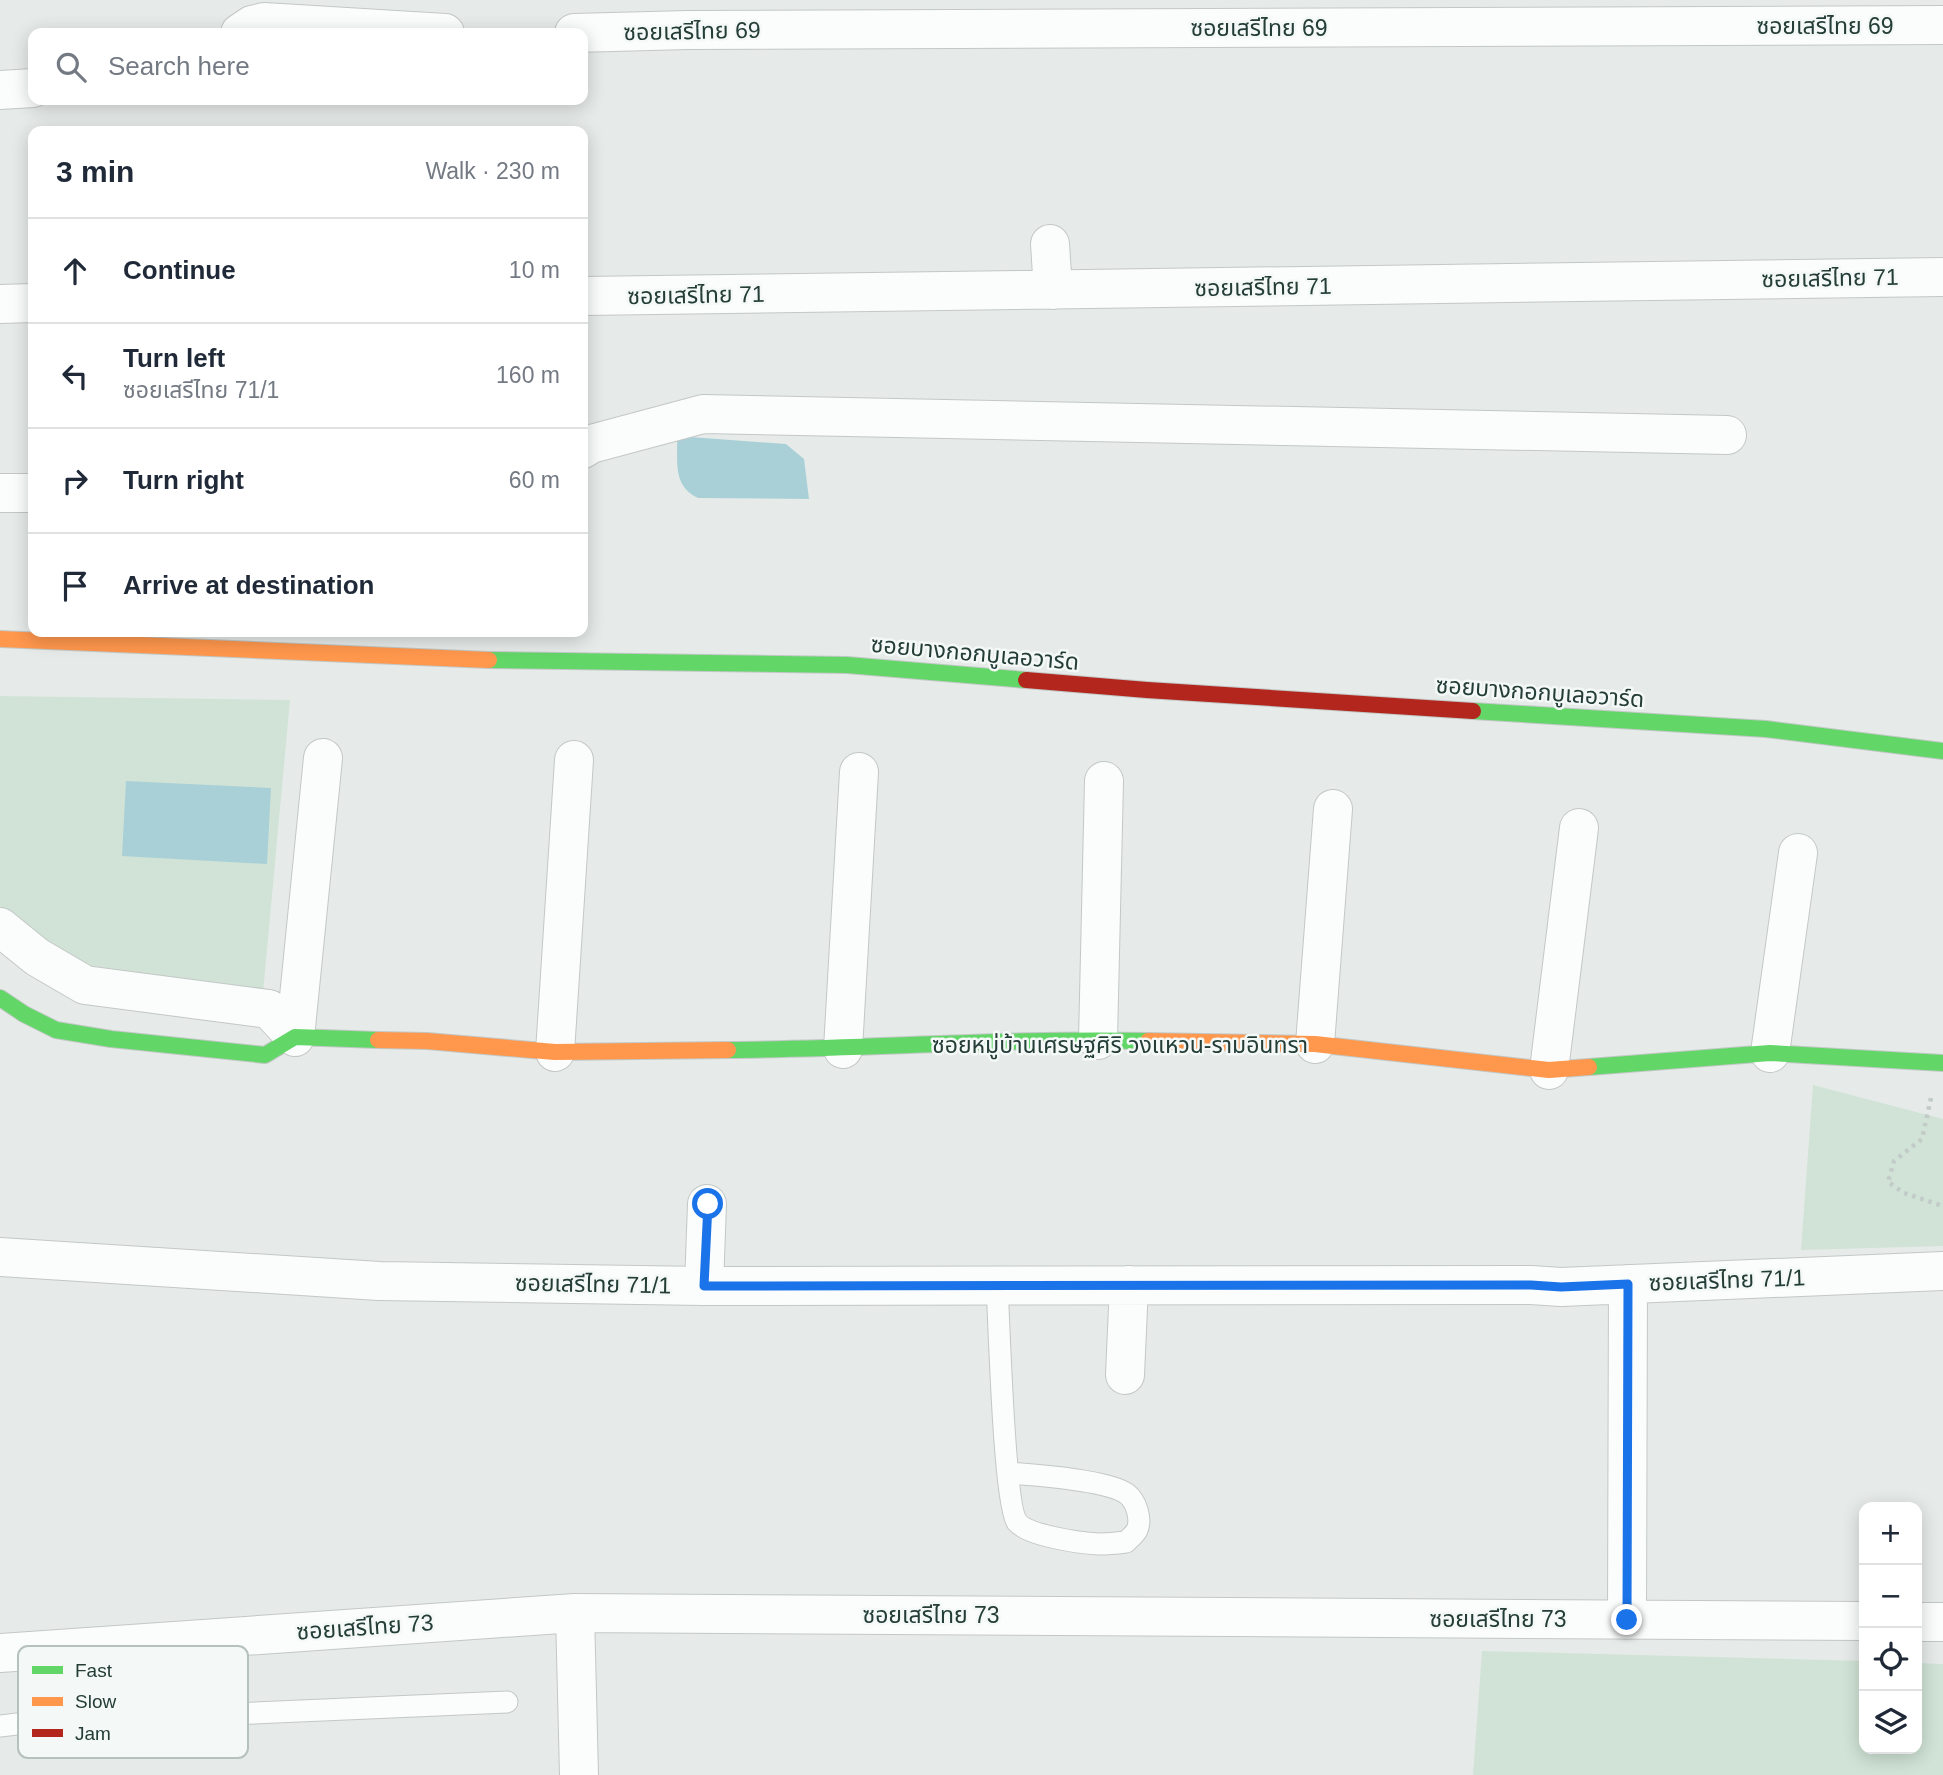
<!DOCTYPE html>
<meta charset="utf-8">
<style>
:root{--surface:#fff;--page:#f6f6f7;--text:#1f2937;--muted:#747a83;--line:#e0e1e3}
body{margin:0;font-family:Arial,"Noto Sans Thai",sans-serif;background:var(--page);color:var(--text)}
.controls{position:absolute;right:21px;bottom:21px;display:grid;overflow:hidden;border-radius:14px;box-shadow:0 4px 18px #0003}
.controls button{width:63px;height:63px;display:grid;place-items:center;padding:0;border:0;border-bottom:2px solid var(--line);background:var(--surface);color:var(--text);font:35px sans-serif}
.stop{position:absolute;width:21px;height:21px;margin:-16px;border:5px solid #1a73e8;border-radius:50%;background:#fff}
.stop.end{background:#1a73e8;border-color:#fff;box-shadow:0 2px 7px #0008}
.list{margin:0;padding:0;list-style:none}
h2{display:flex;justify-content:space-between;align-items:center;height:91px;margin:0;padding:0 28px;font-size:30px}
h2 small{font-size:23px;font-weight:400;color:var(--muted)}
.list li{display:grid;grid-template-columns:46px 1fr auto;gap:21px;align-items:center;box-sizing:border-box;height:105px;padding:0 28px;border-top:2px solid var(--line)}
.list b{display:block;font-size:26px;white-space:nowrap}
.list p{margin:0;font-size:23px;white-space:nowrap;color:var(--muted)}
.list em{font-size:23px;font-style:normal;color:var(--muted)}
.icon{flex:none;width:38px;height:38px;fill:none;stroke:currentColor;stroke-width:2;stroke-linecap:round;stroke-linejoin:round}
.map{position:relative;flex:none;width:1943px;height:1775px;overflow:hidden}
.search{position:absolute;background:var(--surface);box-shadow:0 4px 18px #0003;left:28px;top:28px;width:560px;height:77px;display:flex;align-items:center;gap:18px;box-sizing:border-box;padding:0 24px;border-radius:14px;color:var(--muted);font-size:26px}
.panel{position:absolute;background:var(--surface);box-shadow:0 4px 18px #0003;left:28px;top:126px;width:560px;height:511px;border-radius:14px}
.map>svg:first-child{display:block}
.green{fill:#d0e3d6}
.water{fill:#a9d0d6}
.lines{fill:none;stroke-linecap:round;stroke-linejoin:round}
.lane-casing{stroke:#c3c8c6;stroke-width:23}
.street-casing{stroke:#c3c8c6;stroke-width:40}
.fast-casing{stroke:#c2c8c6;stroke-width:18}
.slow-casing{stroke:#c2c8c6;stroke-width:18}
.jam-casing{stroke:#c2c8c6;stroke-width:18}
.path{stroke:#c2cbc7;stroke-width:4.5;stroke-dasharray:3.5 5;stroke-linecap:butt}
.lane{stroke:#fbfcfc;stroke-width:21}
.street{stroke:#fbfcfc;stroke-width:38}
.fast{stroke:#63d668;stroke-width:16}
.slow{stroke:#ff974d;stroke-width:16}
.jam{stroke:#b3261e;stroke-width:16}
.route{stroke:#1a73e8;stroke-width:9}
.labels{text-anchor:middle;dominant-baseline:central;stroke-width:5;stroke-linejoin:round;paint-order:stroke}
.street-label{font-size:23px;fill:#243d37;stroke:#f4f9f7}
.key{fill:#f4f9f7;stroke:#b6c1bd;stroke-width:2}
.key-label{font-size:19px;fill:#243d37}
</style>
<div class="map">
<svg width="1943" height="1775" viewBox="0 0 1943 1775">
<rect width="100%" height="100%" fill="#e6ebe9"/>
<!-- green -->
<path class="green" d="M 0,696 L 290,700 L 263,993 L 69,962 L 0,906 Z
M 1813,1085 L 1943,1119 L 1943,1246 L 1801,1250 Z
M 1482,1651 L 1864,1661 L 1864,1749 L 1917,1749 L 1917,1663 L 1943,1664 L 1943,1775 L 1473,1775 Z"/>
<!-- water -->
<path class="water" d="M 677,436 L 786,444 L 804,459 L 809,499 L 698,498 C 672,486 678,461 677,436 Z
M 126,781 L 271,788 L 267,864 L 122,856 Z"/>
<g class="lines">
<defs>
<path id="lane" d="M 997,1285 C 999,1320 1004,1504 1017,1522 C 1028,1536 1081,1543 1099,1544 C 1108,1544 1118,1543 1126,1542 C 1129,1539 1135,1534 1137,1530 C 1142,1519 1136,1501 1127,1494 C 1108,1480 1034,1475 1009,1473
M 0,1726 L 25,1723 L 507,1702"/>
<path id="street" d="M 240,33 L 252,25 L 264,22 L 445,33
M 574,33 L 688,30 L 1943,25
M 0,90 L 33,88
M 1050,244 L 1053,290
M 583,296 L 1943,277
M 0,304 L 33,303
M 583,449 L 591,444 L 703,414 L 1727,435
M 0,493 L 33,493
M 0,927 L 37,957 L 85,985 L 269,1009 L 295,1037
M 295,1037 L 323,758
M 1098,1040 L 1104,781
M 1315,1044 L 1333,809
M 843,1049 L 859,772
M 555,1052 L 574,760
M 1770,1053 L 1798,853
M 1549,1070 L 1579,828
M 0,1257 L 379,1281 L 704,1286 L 1531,1285 L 1561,1287 L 1943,1271
M 704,1286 L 707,1204
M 1125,1375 L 1129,1285
M 575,1613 L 579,1775
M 1627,1620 L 1628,1284
M 1917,1622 L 1943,1622
M 0,1653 L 575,1613 L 1864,1621"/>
<path id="fast" d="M 489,660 L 847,665 L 1026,680
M 1473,711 L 1766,729 L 1943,751
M 0,998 L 24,1014 L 56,1030 L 111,1039 L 265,1055 L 295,1037 L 378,1040
M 728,1050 C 868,1049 1008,1038 1148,1041
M 1589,1067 L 1770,1053 L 1943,1063"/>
<path id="slow" d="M 0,639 L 489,660
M 378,1040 L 427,1041 L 555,1052 L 728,1050
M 1148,1041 L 1315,1044 L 1549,1070 L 1589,1067"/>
<path id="jam" d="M 1026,680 L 1147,690 L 1473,711"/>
</defs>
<!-- lane casing -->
<use href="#lane" class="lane-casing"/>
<!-- street casing -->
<use href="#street" class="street-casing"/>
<!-- fast casing -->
<use href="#fast" class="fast-casing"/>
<!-- slow casing -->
<use href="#slow" class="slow-casing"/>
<!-- jam casing -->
<use href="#jam" class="jam-casing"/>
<!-- path -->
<path class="path" d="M 1931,1098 L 1922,1139 L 1894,1161 L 1888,1182 L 1904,1193 L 1943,1206"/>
<!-- lane -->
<use href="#lane" class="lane"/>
<!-- street -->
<use href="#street" class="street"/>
<!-- fast -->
<use href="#fast" class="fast"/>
<!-- slow -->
<use href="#slow" class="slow"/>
<!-- jam -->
<use href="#jam" class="jam"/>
</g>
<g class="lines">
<!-- route -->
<path class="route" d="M 708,1204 L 704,1286 L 1531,1285 L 1561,1287 L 1628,1284 L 1627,1620"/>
</g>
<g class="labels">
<!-- street labels -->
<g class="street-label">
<text x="1825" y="26">ซอยเสรีไทย 69</text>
<text x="1259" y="28">ซอยเสรีไทย 69</text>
<text transform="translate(692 31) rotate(-1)">ซอยเสรีไทย 69</text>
<text transform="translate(1830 278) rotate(-1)">ซอยเสรีไทย 71</text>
<text transform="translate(1263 287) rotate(-1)">ซอยเสรีไทย 71</text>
<text transform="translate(696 295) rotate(-1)">ซอยเสรีไทย 71</text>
<text transform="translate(975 653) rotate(5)">ซอยบางกอกบูเลอวาร์ด</text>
<text transform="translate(1540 692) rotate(4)">ซอยบางกอกบูเลอวาร์ด</text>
<text x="1120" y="1045">ซอยหมู่บ้านเศรษฐศิริ วงแหวน-รามอินทรา</text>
<text transform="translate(1727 1280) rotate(-2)">ซอยเสรีไทย 71/1</text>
<text transform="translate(593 1284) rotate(1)">ซอยเสรีไทย 71/1</text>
<text x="931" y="1615">ซอยเสรีไทย 73</text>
<text x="1498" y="1619">ซอยเสรีไทย 73</text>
<text transform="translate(365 1627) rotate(-4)">ซอยเสรีไทย 73</text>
</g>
</g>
<!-- legend -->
<rect x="18" y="1646" width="230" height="112" rx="10" class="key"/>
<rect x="32" y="1666" width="31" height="8" fill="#63d668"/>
<rect x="32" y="1697" width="31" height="9" fill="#ff974d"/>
<rect x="32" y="1729" width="31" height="8" fill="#b3261e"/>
<g class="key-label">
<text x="75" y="1677">Fast</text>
<text x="75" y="1708">Slow</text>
<text x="75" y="1740">Jam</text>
</g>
</svg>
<div class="controls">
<button>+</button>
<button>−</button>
<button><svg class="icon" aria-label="locate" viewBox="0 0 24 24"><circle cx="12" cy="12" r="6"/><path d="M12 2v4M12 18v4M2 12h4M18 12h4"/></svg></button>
<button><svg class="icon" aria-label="layers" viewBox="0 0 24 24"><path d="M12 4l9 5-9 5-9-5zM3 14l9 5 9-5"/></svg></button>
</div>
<div class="stop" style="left:708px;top:1204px"></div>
<div class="stop end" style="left:1627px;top:1620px"></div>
<div class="search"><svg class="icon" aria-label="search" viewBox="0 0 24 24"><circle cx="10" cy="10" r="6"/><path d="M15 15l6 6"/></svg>Search here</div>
<section class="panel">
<h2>3 min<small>Walk · 230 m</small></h2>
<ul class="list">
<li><svg class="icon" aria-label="ahead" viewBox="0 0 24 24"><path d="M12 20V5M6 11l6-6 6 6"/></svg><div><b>Continue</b></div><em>10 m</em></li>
<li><svg class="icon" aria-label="left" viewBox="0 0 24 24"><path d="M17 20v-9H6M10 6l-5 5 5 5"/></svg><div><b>Turn left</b><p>ซอยเสรีไทย 71/1</p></div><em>160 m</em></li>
<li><svg class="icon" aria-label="right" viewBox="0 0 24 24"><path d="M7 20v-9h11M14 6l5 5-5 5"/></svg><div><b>Turn right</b></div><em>60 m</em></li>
<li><svg class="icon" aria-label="arrive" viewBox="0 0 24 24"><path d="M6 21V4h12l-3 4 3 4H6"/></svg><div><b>Arrive at destination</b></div></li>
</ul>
</section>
</div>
